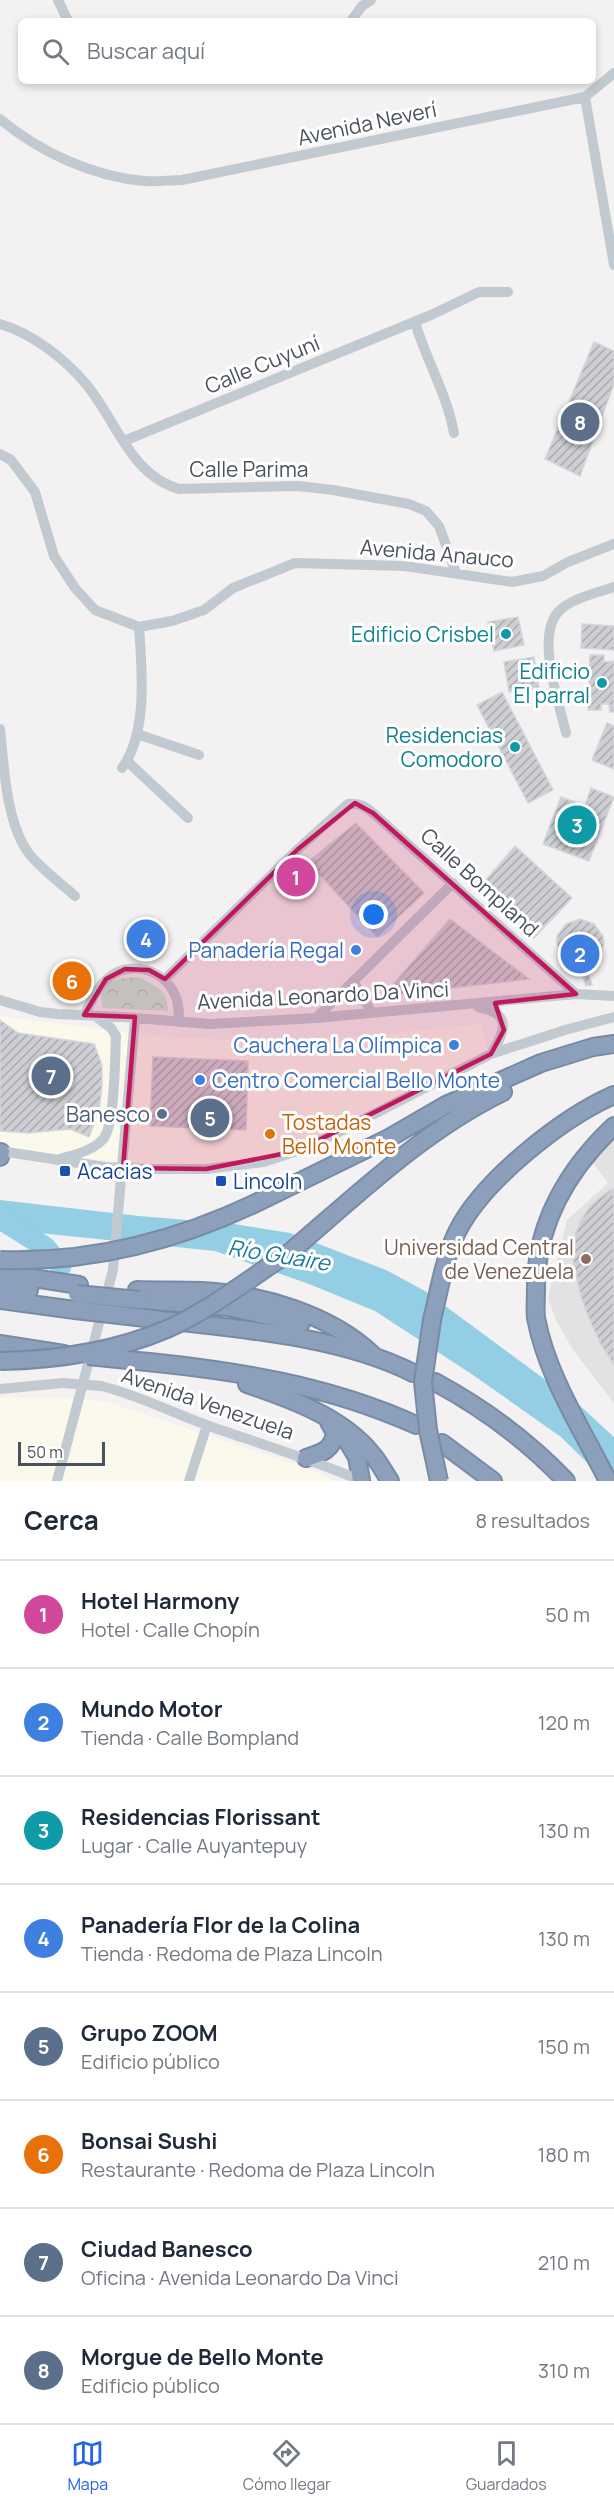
<!DOCTYPE html>
<html lang="es">
<meta charset="utf-8">
<style>
:root{--surface:#fff;--page:#f6f6f7;--text:#1f2937;--muted:#747a83;--line:#e0e1e3;--accent:#2563eb}
body{margin:0;font-family:Manrope,sans-serif;background:var(--page);color:var(--text)}
.scale{position:absolute;left:18px;bottom:15px;width:87px;box-sizing:border-box;padding-left:6px;border:3px solid #4a525c;border-top:0;font-size:16px;line-height:21px;white-space:nowrap;color:#4a525c;-webkit-text-stroke:4px #fff;paint-order:stroke}
.you{position:absolute;left:374px;top:915px;width:21px;height:21px;margin:-15px;border:4px solid #fff;border-radius:50%;background:#1a73e8;box-shadow:0 0 0 9px #1a73e833}
.badge{display:grid;place-items:center;width:39px;height:39px;border-radius:50%;background:var(--accent);color:#fff;font-size:20px;font-weight:700}
.pin{position:absolute;translate:-50% -50%;border:3px solid #fff;box-shadow:0 2px 6px #0006}
.list{margin:0;padding:0;list-style:none}
h2{display:flex;justify-content:space-between;align-items:center;height:78px;margin:0;padding:0 24px;font-size:26px}
h2 small{font-size:20px;font-weight:400;color:var(--muted)}
.list li{display:grid;grid-template-columns:39px 1fr auto;gap:18px;align-items:center;box-sizing:border-box;height:108px;padding:0 24px;border-top:2px solid var(--line)}
.list b{display:block;font-size:22px;white-space:nowrap}
.list p{margin:0;font-size:20px;white-space:nowrap;color:var(--muted)}
.list em{font-size:20px;font-style:normal;color:var(--muted)}
.icon{flex:none;width:33px;height:33px;fill:none;stroke:currentColor;stroke-width:2;stroke-linecap:round;stroke-linejoin:round}
.map{position:relative;flex:none;width:614px;height:1481px;overflow:hidden}
.search{position:absolute;background:var(--surface);box-shadow:0 3px 9px #0003;left:18px;right:18px;top:18px;height:66px;display:flex;align-items:center;gap:15px;box-sizing:border-box;padding:0 21px;border-radius:9px;color:var(--muted);font-size:22px}
.sheet{height:942px;background:var(--surface)}
nav{display:flex;justify-content:space-around;align-items:center;box-sizing:border-box;height:84px;border-top:2px solid var(--line);background:var(--surface);font-size:16px;color:var(--muted)}
nav a{display:grid;justify-items:center;gap:3px}
nav .on{color:var(--accent)}
.map>svg:first-child{display:block}
.commercial{fill:#fbf8ec}
.education{fill:#e3e2e2}
.park{fill:url(#park-crowns)}
.water{fill:#94cee5}
.lines{fill:none;stroke-linecap:round;stroke-linejoin:round}
.river{stroke:#94cee5;stroke-width:21}
.building{fill:url(#building-hatch);stroke:#d5d6db;stroke-width:1.5}
.highway-casing{stroke:#788ba6;stroke-width:20}
.minor{stroke:#c2cad1;stroke-width:10}
.highway{stroke:#8ca0bb;stroke-width:16}
.highway-bridge-casing{stroke:#788ba6;stroke-width:20;stroke-linecap:butt}
.minor-bridge{stroke:#c2cad1;stroke-width:10}
.highway-bridge{stroke:#8ca0bb;stroke-width:16}
.marked{fill:#c2185b;fill-opacity:0.2;stroke:#c2185b;stroke-width:4.5;stroke-linejoin:round}
.culture-dot{fill:#0f9aa8;stroke:#fff;stroke-width:2}
.shop-dot{fill:#3f7fe0;stroke:#fff;stroke-width:2}
.service-dot{fill:#5c6f8a;stroke:#fff;stroke-width:2}
.food-dot{fill:#e8710a;stroke:#fff;stroke-width:2}
.transit-dot{fill:#1a4fb4;stroke:#fff;stroke-width:2}
.education-dot{fill:#8d6e63;stroke:#fff;stroke-width:2}
.labels{text-anchor:middle;dominant-baseline:central;stroke-width:6;stroke-linejoin:round;paint-order:stroke}
.street-label{font-size:21px;fill:#4a525c;stroke:#fff}
.culture-label{font-size:21px;fill:#0d838f;stroke:#fff;text-anchor:end}
.shop-label{font-size:21px;fill:#366cbe;stroke:#fff;text-anchor:end}
.service-label{font-size:21px;fill:#4e5e75;stroke:#fff;text-anchor:end}
.food-label{font-size:21px;fill:#c56008;stroke:#fff;text-anchor:start}
.transit-label{font-size:21px;fill:#164399;stroke:#fff;text-anchor:start}
.education-label{font-size:21px;fill:#785e54;stroke:#fff;text-anchor:end}
.water-label{font-size:22px;font-style:italic;fill:#197aa0;stroke:#fff}
</style>
<div class="map">
<svg width="614" height="1481" viewBox="0 0 614 1481">
<defs>
<pattern id="park-crowns" width="20" height="18" patternUnits="userSpaceOnUse" patternTransform="scale(1.5)"><rect width="20" height="18" fill="#c3ecd6"/><path d="M2 6a3 3 0 1 1 6 0M12 15a3 3 0 1 1 6 0" fill="none" stroke="#a9ccba"/></pattern>
<pattern id="building-hatch" width="6" height="6" patternUnits="userSpaceOnUse" patternTransform="scale(1.5)"><rect width="6" height="6" fill="#cecfd4"/><path d="M-1 1l2-2M0 6l6-6M5 7l2-2" fill="none" stroke="#a9abaf"/></pattern>
</defs>
<rect width="100%" height="100%" fill="#f3f1f1"/>
<!-- commercial -->
<path class="commercial" d="M 0,1016 L 154,1036 L 245,1041 L 355,1037 L 482,1024 L 489,1057 L 272,1161 L 179,1167 L 0,1150 Z
M 0,1397 L 88,1399 L 107,1402 L 306,1468 L 336,1481 L 0,1481 Z"/>
<!-- education -->
<path class="education" d="M 614,1139 L 614,1403 L 573,1350 L 556,1320 L 548,1298 L 567,1220 L 608,1183 L 587,1155 Z"/>
<!-- park -->
<path class="park" d="M 139,977 C 155,986 168,990 168,1011 L 103,1008 L 100,993 C 112,978 121,978 139,977 Z"/>
<!-- water -->
<path class="water" d="M 0,1200 L 139,1216 L 234,1224 L 290,1233 L 386,1270 L 425,1291 L 578,1404 L 614,1437 L 614,1481 L 606,1481 L 561,1437 L 473,1375 L 375,1311 L 309,1284 L 215,1251 L 0,1229 Z"/>
<g class="lines">
<!-- river -->
<path class="river" d="M 0,1219 L 45,1247 L 61,1266"/>
</g>
<!-- building -->
<path class="building" d="M 594,342 L 614,351 L 614,384 L 580,476 L 545,459 Z
M 518,617 L 524,645 L 494,651 L 488,622 Z
M 582,624 L 614,626 L 614,650 L 581,648 Z
M 590,655 L 604,655 L 604,662 L 614,661 L 614,712 L 610,712 L 609,704 L 601,704 L 601,710 L 588,710 Z
M 534,657 L 539,687 L 509,692 L 504,662 Z
M 502,692 L 553,790 L 528,803 L 477,705 Z
M 607,723 L 614,726 L 614,769 L 592,760 Z
M 591,788 L 614,797 L 589,861 L 543,844 L 561,797 L 585,806 Z
M 356,823 L 424,893 L 377,937 L 308,862 Z
M 515,846 L 572,898 L 534,938 L 479,888 Z
M 450,919 L 529,979 L 383,996 Z
M 580,919 L 594,924 L 603,936 L 604,943 L 600,957 L 586,966 L 592,985 L 586,986 L 580,967 L 567,963 L 561,957 L 557,944 L 557,936 L 566,924 Z
M 0,1020 L 18,1033 L 94,1044 L 102,1065 L 102,1086 L 99,1111 L 89,1137 L 70,1129 L 28,1133 L 0,1131 Z
M 153,1057 L 248,1061 L 246,1130 L 150,1126 Z
M 611,1189 L 614,1189 L 614,1365 L 601,1345 L 590,1321 L 581,1297 L 573,1260 L 573,1242 L 580,1221 L 591,1205 Z"/>
<g class="lines">
<defs>
<path id="highway" d="M 0,1157 L 1,1152
M 256,1203 L 389,1138 L 446,1105 L 541,1063 L 593,1047 L 614,1044
M 289,1253 C 357,1195 423,1131 503,1092
M 0,1273 L 79,1285
M 0,1287 L 29,1290
M 137,1290 C 158,1291 180,1290 202,1291 C 260,1294 330,1314 373,1355
M 0,1300 L 75,1310
M 143,1300 L 228,1307 L 301,1323
M 137,1317 C 224,1328 334,1333 413,1373
M 432,1320 C 439,1291 444,1259 457,1232 C 483,1180 562,1118 614,1095
M 0,1344 L 64,1354
M 138,1361 C 233,1370 328,1385 416,1425
M 435,1382 C 485,1409 527,1440 566,1481
M 247,1384 C 291,1399 342,1417 372,1454 C 379,1462 384,1472 390,1481
M 343,1434 L 357,1457 L 361,1480
M 442,1443 L 493,1481
M 306,1458 C 321,1453 332,1451 335,1433 L 329,1422
M 608,1481 C 582,1429 547,1376 536,1318 C 535,1309 536,1299 536,1290 C 535,1225 568,1169 614,1126"/>
</defs>
<!-- highway casing -->
<use href="#highway" class="highway-casing"/>
<!-- minor -->
<path class="minor" d="M 58,0 L 68,21
M 351,21 L 362,6 L 371,0
M 585,97 L 614,265
M 0,119 C 40,152 93,177 145,181 C 157,182 170,180 182,180 L 585,97 L 614,73
M 415,322 C 426,360 447,394 454,433
M 0,324 C 32,333 65,359 86,384 C 117,421 129,474 179,489 L 298,486 L 333,490 L 409,504 L 426,511 L 439,526 L 456,573
M 124,441 L 431,315 L 479,292 L 508,292
M 0,454 L 11,460 L 35,492 L 54,556 L 75,588 L 95,610 L 139,627 L 172,621 L 204,610 L 233,588 L 295,563 L 405,566 L 512,582 L 543,576 L 568,562 L 614,544
M 0,729 C 4,766 6,825 30,855 C 43,870 60,883 75,896
M 566,733 C 559,702 535,636 559,611 C 572,598 597,593 614,587
M 137,734 L 199,755
M 127,761 L 188,818
M 122,768 C 148,733 142,669 139,627
M 165,979 L 298,849 L 348,804 C 359,803 365,806 373,813 L 576,994
M 353,981 L 372,1013
M 0,1000 L 40,1012 L 58,1014 L 123,1017 L 210,1024 L 316,1018 L 576,994 L 614,996
M 478,1007 C 512,1013 506,1031 491,1054
M 84,1015 C 90,1004 96,989 106,980 C 128,959 163,968 175,995 C 179,1003 179,1012 179,1022
M 316,1018 L 453,883
M 0,1151 L 105,1167 L 145,1169 L 206,1169 L 264,1162 L 297,1151 L 333,1135 L 491,1054 L 565,1030 L 614,1017
M 57,1160 C 72,1155 94,1151 104,1138 C 115,1123 115,1057 116,1036 L 111,1028 L 95,1016
M 101,1386 C 139,1395 172,1413 209,1426 C 261,1444 312,1459 362,1481
M 0,1389 L 63,1383
M 57,1481 L 113,1270 L 135,1018
M 189,1481 L 207,1425"/>
<!-- highway -->
<use href="#highway" class="highway"/>
<defs>
<path id="highway-bridge" d="M 0,1260 C 90,1263 176,1241 256,1203
M 77,1294 L 139,1300
M 75,1310 L 137,1317
M 432,1320 L 423,1382 L 428,1430 L 439,1481
M 88,1356 L 138,1361
M 0,1361 C 56,1360 115,1351 167,1329 C 210,1310 250,1278 289,1253"/>
</defs>
<!-- highway-bridge casing -->
<use href="#highway-bridge" class="highway-bridge-casing"/>
<!-- minor-bridge -->
<path class="minor-bridge" d="M 63,1383 L 101,1386"/>
<!-- highway-bridge -->
<use href="#highway-bridge" class="highway-bridge"/>
</g>
<!-- marked area -->
<path class="marked" d="M 355,803 L 373,813 L 576,994 L 495,1003 L 504,1030 L 491,1054 L 297,1151 L 206,1169 L 123,1168 L 135,1017 L 84,1015 L 106,979 L 125,969 L 149,970 L 165,979 L 298,849 Z"/>
<!-- markers -->
<g class="culture-dot">
<circle cx="506" cy="634" r="6"/>
<circle cx="602" cy="683" r="6"/>
<circle cx="515" cy="747" r="6"/>
</g>
<g class="shop-dot">
<circle cx="356" cy="950" r="6"/>
<circle cx="454" cy="1045" r="6"/>
<circle cx="200" cy="1080" r="6"/>
</g>
<circle class="service-dot" cx="162" cy="1114" r="6"/>
<circle class="food-dot" cx="270" cy="1134" r="6"/>
<g class="transit-dot">
<rect x="59" y="1165" width="12" height="12" rx="3"/>
<rect x="215" y="1175" width="12" height="12" rx="3"/>
</g>
<circle class="education-dot" cx="586" cy="1259" r="6"/>
<g class="labels">
<!-- street labels -->
<g class="street-label">
<text transform="translate(367 123) rotate(-12)">Avenida Neverí</text>
<text transform="translate(262 364) rotate(-22)">Calle Cuyuní</text>
<text x="249" y="469">Calle Parima</text>
<text transform="translate(437 553) rotate(5)">Avenida Anauco</text>
<text transform="translate(480 882) rotate(42)">Calle Bompland</text>
<text transform="translate(323 995) rotate(-3)">Avenida Leonardo Da Vinci</text>
<text transform="translate(208 1403) rotate(19)">Avenida Venezuela</text>
</g>
<!-- culture labels -->
<g class="culture-label">
<text x="494" y="634">Edificio Crisbel</text>
<text x="590" y="671">Edificio<tspan x="590" dy="24">El parral</tspan></text>
<text x="503" y="735">Residencias<tspan x="503" dy="24">Comodoro</tspan></text>
</g>
<!-- shop labels -->
<g class="shop-label">
<text x="344" y="950">Panadería Regal</text>
<text x="442" y="1045">Cauchera La Olímpica</text>
<text x="212" y="1080" text-anchor="start">Centro Comercial Bello Monte</text>
</g>
<!-- service labels -->
<g class="service-label">
<text x="150" y="1114">Banesco</text>
</g>
<!-- food labels -->
<g class="food-label">
<text x="282" y="1122">Tostadas<tspan x="282" dy="24">Bello Monte</tspan></text>
</g>
<!-- transit labels -->
<g class="transit-label">
<text x="77" y="1171">Acacias</text>
<text x="233" y="1181">Lincoln</text>
</g>
<!-- education labels -->
<g class="education-label">
<text x="574" y="1247">Universidad Central<tspan x="574" dy="24">de Venezuela</tspan></text>
</g>
<!-- water labels -->
<g class="water-label">
<text transform="translate(279 1255) rotate(9)">Río Guaire</text>
</g>
</g>
</svg>
<div class="scale">50 m</div>
<div class="you"></div>
<div class="pin badge" style="left:296px;top:877px;background:#d1479c">1</div>
<div class="pin badge" style="left:580px;top:954px;background:#3f7fe0">2</div>
<div class="pin badge" style="left:577px;top:825px;background:#0f9aa8">3</div>
<div class="pin badge" style="left:146px;top:939px;background:#3f7fe0">4</div>
<div class="pin badge" style="left:210px;top:1118px;background:#5c6f8a">5</div>
<div class="pin badge" style="left:72px;top:981px;background:#e8710a">6</div>
<div class="pin badge" style="left:51px;top:1076px;background:#5c6f8a">7</div>
<div class="pin badge" style="left:580px;top:422px;background:#5c6f8a">8</div>
<div class="search"><svg class="icon" aria-label="search" viewBox="0 0 24 24"><circle cx="10" cy="10" r="6"/><path d="M15 15l6 6"/></svg>Buscar aquí</div>
</div>
<section class="sheet">
<h2>Cerca<small>8 resultados</small></h2>
<ul class="list">
<li><span class="badge" style="background:#d1479c">1</span><div><b>Hotel Harmony</b><p>Hotel · Calle Chopín</p></div><em>50 m</em></li>
<li><span class="badge" style="background:#3f7fe0">2</span><div><b>Mundo Motor</b><p>Tienda · Calle Bompland</p></div><em>120 m</em></li>
<li><span class="badge" style="background:#0f9aa8">3</span><div><b>Residencias Florissant</b><p>Lugar · Calle Auyantepuy</p></div><em>130 m</em></li>
<li><span class="badge" style="background:#3f7fe0">4</span><div><b>Panadería Flor de la Colina</b><p>Tienda · Redoma de Plaza Lincoln</p></div><em>130 m</em></li>
<li><span class="badge" style="background:#5c6f8a">5</span><div><b>Grupo ZOOM</b><p>Edificio público</p></div><em>150 m</em></li>
<li><span class="badge" style="background:#e8710a">6</span><div><b>Bonsai Sushi</b><p>Restaurante · Redoma de Plaza Lincoln</p></div><em>180 m</em></li>
<li><span class="badge" style="background:#5c6f8a">7</span><div><b>Ciudad Banesco</b><p>Oficina · Avenida Leonardo Da Vinci</p></div><em>210 m</em></li>
<li><span class="badge" style="background:#5c6f8a">8</span><div><b>Morgue de Bello Monte</b><p>Edificio público</p></div><em>310 m</em></li>
</ul>
</section>
<nav>
<a class="on"><svg class="icon" aria-label="map" viewBox="0 0 24 24"><path d="M3 6l6-2 6 2 6-2v14l-6 2-6-2-6 2zM9 4v14M15 6v14"/></svg>Mapa</a>
<a><svg class="icon" aria-label="directions" viewBox="0 0 24 24"><path d="M12 3l9 9-9 9-9-9zM9 14v-3h6M13 9l2 2-2 2"/></svg>Cómo llegar</a>
<a><svg class="icon" aria-label="saved" viewBox="0 0 24 24"><path d="M7 4h10v16l-5-4-5 4z"/></svg>Guardados</a>
</nav>
